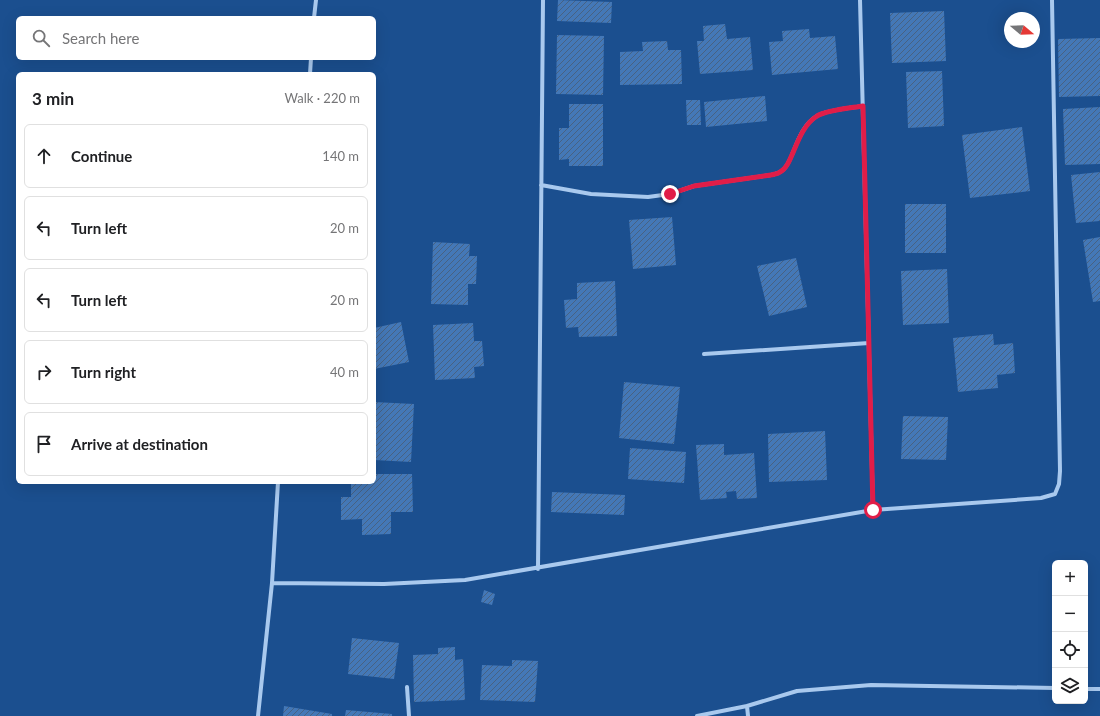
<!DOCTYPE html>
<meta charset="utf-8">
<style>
:root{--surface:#fff;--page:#f2f2f2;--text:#202124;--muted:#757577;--line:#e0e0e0}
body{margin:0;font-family:Lato,sans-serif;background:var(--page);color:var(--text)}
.controls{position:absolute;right:12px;bottom:12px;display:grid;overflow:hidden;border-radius:6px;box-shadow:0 4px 16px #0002}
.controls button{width:36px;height:36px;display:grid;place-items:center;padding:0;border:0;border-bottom:1px solid var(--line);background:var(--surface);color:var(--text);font:20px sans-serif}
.compass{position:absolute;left:1004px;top:12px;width:36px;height:36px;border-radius:50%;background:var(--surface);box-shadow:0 4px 16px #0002;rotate:109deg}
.stop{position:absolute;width:12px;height:12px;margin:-9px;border:3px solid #e11d48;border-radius:50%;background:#fff}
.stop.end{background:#e11d48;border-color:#fff;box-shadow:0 1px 4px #0008}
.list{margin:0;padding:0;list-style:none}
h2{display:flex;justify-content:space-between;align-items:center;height:52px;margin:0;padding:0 16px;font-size:17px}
h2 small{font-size:13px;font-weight:400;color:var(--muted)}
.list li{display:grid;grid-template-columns:26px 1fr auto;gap:12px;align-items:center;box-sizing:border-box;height:64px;margin:0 8px 8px;padding:0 8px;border:1px solid var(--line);border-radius:6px}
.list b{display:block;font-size:15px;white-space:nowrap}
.list em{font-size:13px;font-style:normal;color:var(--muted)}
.icon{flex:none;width:22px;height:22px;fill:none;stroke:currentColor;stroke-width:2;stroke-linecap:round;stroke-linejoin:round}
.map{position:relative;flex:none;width:1100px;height:716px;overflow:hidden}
.search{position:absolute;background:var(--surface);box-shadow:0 4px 16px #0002;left:16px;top:16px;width:360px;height:44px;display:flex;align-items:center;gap:10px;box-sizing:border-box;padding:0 14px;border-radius:6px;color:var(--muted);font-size:15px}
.panel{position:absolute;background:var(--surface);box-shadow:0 4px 16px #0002;left:16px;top:72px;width:360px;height:412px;border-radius:6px}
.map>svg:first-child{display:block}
.building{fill:url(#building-hatch)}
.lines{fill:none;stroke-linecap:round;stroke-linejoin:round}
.street{stroke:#a9c9ee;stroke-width:4}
.route{stroke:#e11d48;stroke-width:5}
</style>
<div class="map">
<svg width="1100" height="716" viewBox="0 0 1100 716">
<defs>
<pattern id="building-hatch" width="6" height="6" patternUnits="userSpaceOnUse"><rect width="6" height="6" fill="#4478b7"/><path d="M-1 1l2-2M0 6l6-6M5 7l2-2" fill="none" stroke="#486282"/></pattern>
</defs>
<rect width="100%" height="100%" fill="#1b4f8f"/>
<!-- building -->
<path class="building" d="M 558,0 L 612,2 L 611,23 L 557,21 Z
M 944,11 L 946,61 L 892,63 L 890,13 Z
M 725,24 L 727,39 L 750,37 L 753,70 L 700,74 L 697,41 L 704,41 L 703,26 Z
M 809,29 L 810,38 L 835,36 L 838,69 L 772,75 L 769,42 L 783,41 L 782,31 Z
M 557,35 L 604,36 L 603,95 L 556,94 Z
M 1100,38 L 1100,96 L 1059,97 L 1058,39 Z
M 667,41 L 668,50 L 681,50 L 682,84 L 620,85 L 620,52 L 643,51 L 642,42 Z
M 942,71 L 944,126 L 908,128 L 906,72 Z
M 765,96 L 767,121 L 706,127 L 704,102 Z
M 686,100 L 700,100 L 701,125 L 687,125 Z
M 569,104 L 603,104 L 603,166 L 569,166 L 569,159 L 559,160 L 559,128 L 569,128 Z
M 1100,107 L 1100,164 L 1065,165 L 1063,109 Z
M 1022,127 L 1030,191 L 970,198 L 962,135 Z
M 1100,172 L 1100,221 L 1076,223 L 1071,175 Z
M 905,204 L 946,204 L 946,253 L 905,253 Z
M 672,217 L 676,265 L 633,269 L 629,220 Z
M 1100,237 L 1100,301 L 1093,302 L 1083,240 Z
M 433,242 L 470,244 L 469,256 L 477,256 L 476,284 L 468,284 L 468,305 L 431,304 Z
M 796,258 L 807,307 L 769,316 L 757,266 Z
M 947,269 L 949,323 L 903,325 L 901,271 Z
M 615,281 L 617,336 L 579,337 L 578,327 L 566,328 L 564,300 L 577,299 L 577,283 Z
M 401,322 L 409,362 L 374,369 L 374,328 Z
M 473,323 L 474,341 L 482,341 L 484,366 L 474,367 L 475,378 L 435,380 L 433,325 Z
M 993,334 L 994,345 L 1013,343 L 1015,373 L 997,375 L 998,388 L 958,392 L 953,338 Z
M 624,382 L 680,387 L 674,444 L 619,438 Z
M 374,402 L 414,404 L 411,462 L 374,460 Z
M 903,416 L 948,417 L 946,460 L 901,459 Z
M 825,431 L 827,480 L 769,482 L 768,434 Z
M 724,444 L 724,455 L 754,453 L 757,498 L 737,499 L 736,491 L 726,492 L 727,498 L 700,500 L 696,445 Z
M 630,448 L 686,452 L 684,483 L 628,479 Z
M 374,474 L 412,474 L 413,512 L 391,512 L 391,534 L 362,535 L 362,519 L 341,520 L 341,497 L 351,497 L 351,482 L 374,482 Z
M 552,492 L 625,495 L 624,515 L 551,512 Z
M 484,590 L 495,594 L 492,605 L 481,602 Z
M 352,638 L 399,643 L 394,679 L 348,674 Z
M 455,647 L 455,660 L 463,659 L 465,700 L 414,702 L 413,655 L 438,654 L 438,648 Z
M 512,660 L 538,661 L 535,702 L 480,700 L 482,665 L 512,666 Z
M 284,706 L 332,714 L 332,716 L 283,716 Z
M 346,710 L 392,714 L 392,716 L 345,716 Z"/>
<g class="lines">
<!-- street -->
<path class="street" d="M 314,18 L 316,0
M 310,74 L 311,58
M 541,185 L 591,194 L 648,197 L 670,194 L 694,186 L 771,175 C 774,174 778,174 780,172 C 794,165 795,129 817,116 C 827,110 851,108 863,106
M 704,354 L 869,343
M 873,510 L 1041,498 L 1055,494 L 1059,484 L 1060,471 L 1052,0
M 538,569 L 543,0
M 272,583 L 384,584 L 465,580 L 873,510 L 860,0
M 407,687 L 409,716
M 1085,689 L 1100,689
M 258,716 L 272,583 L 278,482
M 697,716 L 747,706
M 748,716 L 747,706 L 797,691 L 871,685 L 1055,688"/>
</g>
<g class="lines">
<!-- route -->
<path class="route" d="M 670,194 L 694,186 L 771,175 C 774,174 778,174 780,172 C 794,165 795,130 817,116 C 827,110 851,108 863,106 L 873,510"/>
</g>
</svg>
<div class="controls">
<button>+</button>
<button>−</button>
<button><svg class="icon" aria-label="locate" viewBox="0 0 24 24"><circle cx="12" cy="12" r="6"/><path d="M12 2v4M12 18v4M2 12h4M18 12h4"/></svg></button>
<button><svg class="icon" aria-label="layers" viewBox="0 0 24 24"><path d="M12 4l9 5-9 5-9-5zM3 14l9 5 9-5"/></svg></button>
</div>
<svg class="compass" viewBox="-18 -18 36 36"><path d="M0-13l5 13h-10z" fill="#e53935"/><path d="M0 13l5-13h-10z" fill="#757577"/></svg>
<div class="stop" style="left:873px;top:510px"></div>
<div class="stop end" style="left:670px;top:194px"></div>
<div class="search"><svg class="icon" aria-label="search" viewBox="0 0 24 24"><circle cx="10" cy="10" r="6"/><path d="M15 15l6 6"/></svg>Search here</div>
<section class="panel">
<h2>3 min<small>Walk · 220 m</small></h2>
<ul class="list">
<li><svg class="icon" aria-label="ahead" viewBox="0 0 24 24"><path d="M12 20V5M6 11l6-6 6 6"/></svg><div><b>Continue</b></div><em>140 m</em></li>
<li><svg class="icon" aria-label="left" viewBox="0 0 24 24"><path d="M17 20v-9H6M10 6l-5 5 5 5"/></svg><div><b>Turn left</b></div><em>20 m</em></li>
<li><svg class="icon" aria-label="left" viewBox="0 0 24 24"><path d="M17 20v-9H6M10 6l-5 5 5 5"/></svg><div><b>Turn left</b></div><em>20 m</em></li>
<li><svg class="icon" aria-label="right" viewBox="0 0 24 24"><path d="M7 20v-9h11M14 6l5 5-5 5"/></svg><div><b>Turn right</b></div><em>40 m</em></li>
<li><svg class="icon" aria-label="arrive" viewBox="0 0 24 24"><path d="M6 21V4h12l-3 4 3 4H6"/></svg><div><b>Arrive at destination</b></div></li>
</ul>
</section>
</div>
